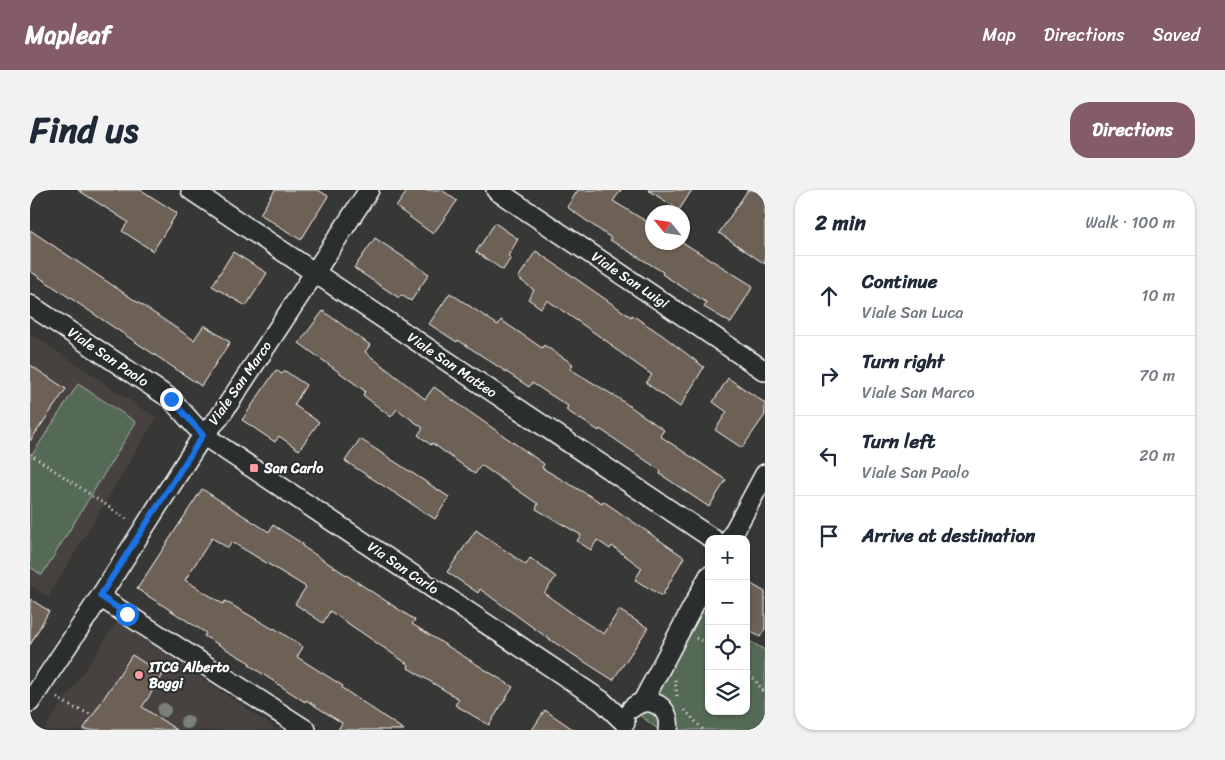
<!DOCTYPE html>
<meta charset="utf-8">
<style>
:root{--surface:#fff;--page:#f2f2f3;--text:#1f2937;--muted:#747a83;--line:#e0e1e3;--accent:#845c67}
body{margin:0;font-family:Sriracha,sans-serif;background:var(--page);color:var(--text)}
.controls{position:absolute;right:15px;bottom:15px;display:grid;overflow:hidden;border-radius:10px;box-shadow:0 1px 4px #0004}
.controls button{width:45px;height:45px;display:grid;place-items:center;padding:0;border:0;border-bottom:1px solid var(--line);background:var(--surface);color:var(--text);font:25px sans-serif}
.compass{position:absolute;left:615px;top:15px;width:45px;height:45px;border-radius:50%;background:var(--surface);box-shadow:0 1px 4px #0004;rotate:299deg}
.stop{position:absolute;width:15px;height:15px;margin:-11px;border:4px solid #1a73e8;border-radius:50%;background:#fff}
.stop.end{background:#1a73e8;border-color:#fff;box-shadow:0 1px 5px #0008}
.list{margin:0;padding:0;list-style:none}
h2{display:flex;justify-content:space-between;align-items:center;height:65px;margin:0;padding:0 20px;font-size:21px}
h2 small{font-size:16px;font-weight:400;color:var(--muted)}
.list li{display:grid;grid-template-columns:32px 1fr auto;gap:15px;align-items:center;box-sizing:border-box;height:80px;padding:0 20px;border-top:1px solid var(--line)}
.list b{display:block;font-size:19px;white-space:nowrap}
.list p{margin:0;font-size:16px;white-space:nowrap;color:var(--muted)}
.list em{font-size:16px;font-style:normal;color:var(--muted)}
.icon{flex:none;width:28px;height:28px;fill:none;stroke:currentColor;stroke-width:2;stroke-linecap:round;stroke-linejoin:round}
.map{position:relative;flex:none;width:735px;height:540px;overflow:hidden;border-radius:20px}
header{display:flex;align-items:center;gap:30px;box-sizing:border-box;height:70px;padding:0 25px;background:var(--accent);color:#fff}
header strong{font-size:24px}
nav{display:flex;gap:28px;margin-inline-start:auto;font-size:18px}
.intro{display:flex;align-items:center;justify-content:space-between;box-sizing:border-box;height:120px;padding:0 30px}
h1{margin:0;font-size:35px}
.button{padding:12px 22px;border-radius:20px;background:var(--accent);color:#fff;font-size:18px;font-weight:700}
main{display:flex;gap:30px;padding:0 30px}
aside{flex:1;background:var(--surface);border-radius:20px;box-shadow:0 1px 4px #0004}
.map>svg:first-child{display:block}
.built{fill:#47433f}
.green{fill:#546a55;stroke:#aab4aa}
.building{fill:#6d6054;stroke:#fff}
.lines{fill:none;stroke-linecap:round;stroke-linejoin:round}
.minor-casing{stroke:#fff;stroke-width:22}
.path{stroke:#fff;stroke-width:3;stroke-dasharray:1 4;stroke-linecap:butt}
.minor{stroke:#2a2d2e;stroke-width:19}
.tree{fill:#7b807a}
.route{stroke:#1a73e8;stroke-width:6}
.poi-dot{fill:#ff9aa2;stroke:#2a2d2e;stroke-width:2}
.labels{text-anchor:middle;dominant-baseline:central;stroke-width:4;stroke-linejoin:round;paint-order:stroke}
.street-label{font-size:14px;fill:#fff;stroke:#2a2d2e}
.poi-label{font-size:14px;font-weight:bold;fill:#fff;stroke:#2a2d2e;text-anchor:start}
</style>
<header>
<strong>Mapleaf</strong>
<nav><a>Map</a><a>Directions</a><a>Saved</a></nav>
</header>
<div class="intro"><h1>Find us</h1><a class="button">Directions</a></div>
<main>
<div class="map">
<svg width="735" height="540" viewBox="0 0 735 540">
<rect width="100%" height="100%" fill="#373736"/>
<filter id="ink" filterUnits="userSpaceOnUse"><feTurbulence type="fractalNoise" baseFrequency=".02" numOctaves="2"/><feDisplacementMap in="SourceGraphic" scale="10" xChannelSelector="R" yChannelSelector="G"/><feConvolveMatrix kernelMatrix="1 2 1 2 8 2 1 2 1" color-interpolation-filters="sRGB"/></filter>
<g filter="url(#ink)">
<!-- built -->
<path class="built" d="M 0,143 L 126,228 L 18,407 L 0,395 Z
M 88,431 L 248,540 L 14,540 Z"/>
<!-- green -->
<path class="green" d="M 48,194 L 106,232 L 12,385 L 0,377 L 0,268 Z
M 659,414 L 679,426 L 679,521 L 716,521 L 716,449 L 735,460 L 735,540 L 629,540 L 599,517 Z"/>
<!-- building -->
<path class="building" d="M 48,0 L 111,0 L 147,23 L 123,61 L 92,41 L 98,32 Z
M 245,0 L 288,0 L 298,6 L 271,50 L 230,24 Z
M 378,0 L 412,0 L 427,11 L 403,44 L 366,17 Z
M 548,0 L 591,0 L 583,11 L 622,35 L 622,52 L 652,52 L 723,96 L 701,133 L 674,117 L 677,113 L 632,84 L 633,82 L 580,50 L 581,48 L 537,17 Z
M 618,0 L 662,0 L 649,20 Z
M 718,0 L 735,0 L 735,74 L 689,43 Z
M 465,33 L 488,49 L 478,66 L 481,68 L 473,80 L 446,62 Z
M 0,40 L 164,150 L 174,135 L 200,152 L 171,196 L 0,81 Z
M 345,48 L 399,84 L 381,111 L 371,105 L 369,108 L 324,78 Z
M 506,61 L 601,127 L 602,125 L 632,145 L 674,177 L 650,217 L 616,193 L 622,185 L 581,156 L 582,155 L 517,110 L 511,118 L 498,109 L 504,100 L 488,88 Z
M 203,62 L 237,83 L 216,116 L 182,96 Z
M 420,103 L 468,135 L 471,130 L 512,158 L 514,155 L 543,174 L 540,179 L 588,208 L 634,240 L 630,246 L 696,290 L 679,317 L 630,284 L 631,281 L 570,239 L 569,241 L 536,220 L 538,216 L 502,193 L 499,197 L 428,150 L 427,152 L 399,134 Z
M 293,121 L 340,155 L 335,162 L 395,209 L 404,197 L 514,274 L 512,278 L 572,313 L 573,311 L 654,367 L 632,406 L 605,390 L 612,378 L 582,356 L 580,359 L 567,350 L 561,360 L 547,351 L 551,345 L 506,319 L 508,314 L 451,275 L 445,284 L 402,253 L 401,255 L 388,245 L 393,238 L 367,219 L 361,227 L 333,205 L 335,201 L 269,153 Z
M 0,175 L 36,199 L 0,251 Z
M 246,180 L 252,184 L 255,181 L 276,195 L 264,215 L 289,232 L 269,260 L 249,246 L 245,252 L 212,230 Z
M 698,188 L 735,213 L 735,225 L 712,258 L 685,240 L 697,222 L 683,212 Z
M 330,249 L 419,307 L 405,329 L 315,271 Z
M 172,299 L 239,342 L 243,335 L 273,354 L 272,356 L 385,430 L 382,434 L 483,497 L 459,535 L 425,515 L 429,509 L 378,478 L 379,475 L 300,421 L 293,433 L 265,414 L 276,397 L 202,352 L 198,358 L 182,348 L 155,390 L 193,414 L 195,411 L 243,439 L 244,438 L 273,457 L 267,467 L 313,496 L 312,498 L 374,540 L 308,540 L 312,533 L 276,510 L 275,512 L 219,475 L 220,473 L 174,446 L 176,443 L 107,399 Z
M 446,340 L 496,375 L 500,368 L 526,387 L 514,403 L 550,429 L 574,444 L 589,420 L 618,438 L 583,490 L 519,449 L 450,399 L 448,403 L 417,382 Z
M 716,391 L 735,402 L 735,439 L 730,447 L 716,439 Z
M 0,409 L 19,421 L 0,455 Z
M 102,465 L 133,485 L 112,517 L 147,540 L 53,540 Z
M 515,520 L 544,540 L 502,540 Z"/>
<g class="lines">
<defs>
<path id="minor" d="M 161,0 L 683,349
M 466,0 L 735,181
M 0,115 L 141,209 L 173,245 L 572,511 L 595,533
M 700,349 L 735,284
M 70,407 L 276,540
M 0,512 L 70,407 L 173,245 L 189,228 L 339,0
M 612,513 L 679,386
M 602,518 C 620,503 642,518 638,540"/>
</defs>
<!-- minor casing -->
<use href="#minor" class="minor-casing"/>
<!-- path -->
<path class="path" d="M 0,264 L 98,330
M 666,448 L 679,454
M 716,481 L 725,490 L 735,504
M 645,490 L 647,506
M 27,508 L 42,517 L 63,525
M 655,520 L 673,540"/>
<!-- minor -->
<use href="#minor" class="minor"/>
</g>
<!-- trees -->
<g class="tree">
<circle cx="134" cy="520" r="7"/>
<circle cx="157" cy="532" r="7"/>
</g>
</g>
<g class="lines" filter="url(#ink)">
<!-- route -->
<path class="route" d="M 97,424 L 70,406 L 173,245 L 141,209"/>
</g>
<!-- markers -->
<g class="poi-dot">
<rect x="219" y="273" width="10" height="10" rx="2.5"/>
<circle cx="109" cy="485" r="5"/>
</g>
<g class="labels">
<!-- street labels -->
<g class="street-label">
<text transform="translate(600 90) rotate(34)">Viale San Luigi</text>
<text transform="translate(78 167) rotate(34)">Viale San Paolo</text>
<text transform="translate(422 175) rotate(34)">Viale San Matteo</text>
<text transform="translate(210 193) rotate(-55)">Viale San Marco</text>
<text transform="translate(373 378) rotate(34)">Via San Carlo</text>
</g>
<!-- poi labels -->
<g class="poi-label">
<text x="234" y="278">San Carlo</text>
<text x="119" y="477">ITCG Alberto<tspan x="119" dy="16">Baggi</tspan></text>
</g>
</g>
</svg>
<div class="controls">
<button>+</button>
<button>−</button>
<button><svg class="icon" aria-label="locate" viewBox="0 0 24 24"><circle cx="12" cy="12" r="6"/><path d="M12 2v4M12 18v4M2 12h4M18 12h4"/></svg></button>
<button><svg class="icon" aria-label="layers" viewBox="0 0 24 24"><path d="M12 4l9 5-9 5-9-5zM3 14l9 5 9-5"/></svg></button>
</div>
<svg class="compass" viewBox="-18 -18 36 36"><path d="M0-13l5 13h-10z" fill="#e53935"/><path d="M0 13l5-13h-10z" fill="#747a83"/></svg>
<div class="stop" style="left:97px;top:424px"></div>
<div class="stop end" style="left:141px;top:209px"></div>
</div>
<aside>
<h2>2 min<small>Walk · 100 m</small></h2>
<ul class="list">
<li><svg class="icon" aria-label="ahead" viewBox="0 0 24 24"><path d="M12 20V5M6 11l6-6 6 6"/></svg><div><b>Continue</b><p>Viale San Luca</p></div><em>10 m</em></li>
<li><svg class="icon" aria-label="right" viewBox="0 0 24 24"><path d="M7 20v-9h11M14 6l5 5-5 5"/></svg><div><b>Turn right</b><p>Viale San Marco</p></div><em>70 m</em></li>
<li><svg class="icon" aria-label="left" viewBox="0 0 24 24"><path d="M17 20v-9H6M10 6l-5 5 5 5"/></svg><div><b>Turn left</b><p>Viale San Paolo</p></div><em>20 m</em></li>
<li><svg class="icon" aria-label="arrive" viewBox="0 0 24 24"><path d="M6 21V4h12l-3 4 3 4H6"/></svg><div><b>Arrive at destination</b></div></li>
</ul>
</aside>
</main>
